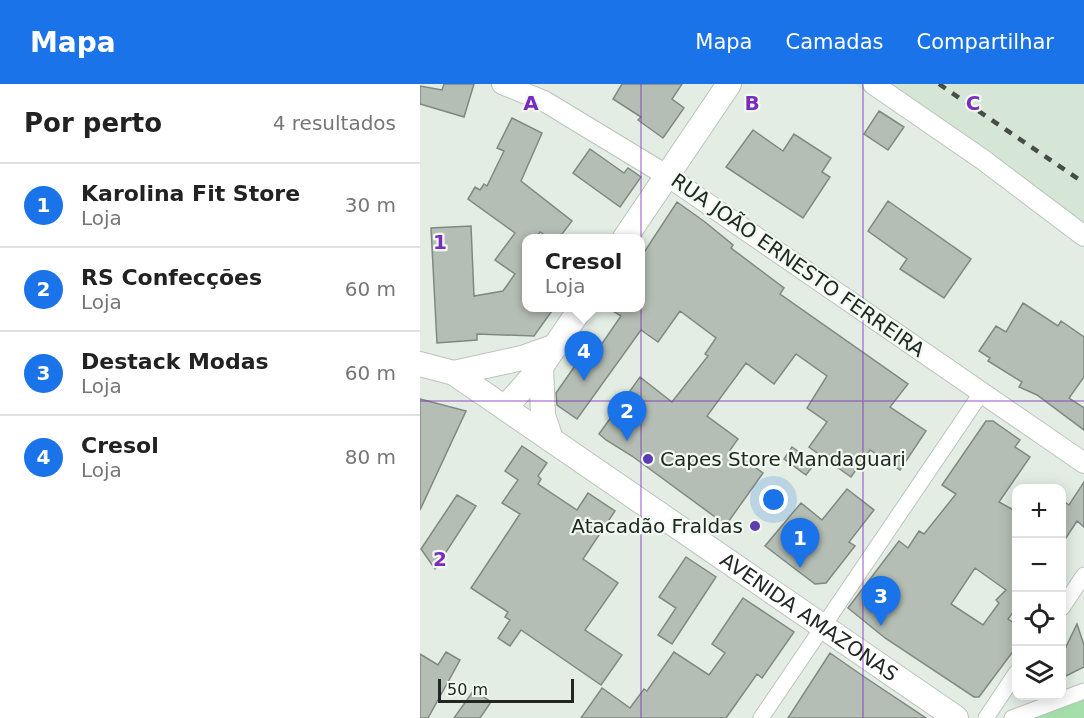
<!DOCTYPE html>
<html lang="pt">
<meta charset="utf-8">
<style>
:root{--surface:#fff;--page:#f2f2f2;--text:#222;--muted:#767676;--line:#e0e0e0;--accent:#1a73e8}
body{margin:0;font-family:"DejaVu Sans",sans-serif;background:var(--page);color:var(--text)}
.controls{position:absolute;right:18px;bottom:18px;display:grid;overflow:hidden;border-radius:12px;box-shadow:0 3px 15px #0003}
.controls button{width:54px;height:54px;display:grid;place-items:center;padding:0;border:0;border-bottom:2px solid var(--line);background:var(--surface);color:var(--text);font:30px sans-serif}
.scale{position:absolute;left:18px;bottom:15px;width:136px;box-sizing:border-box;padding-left:6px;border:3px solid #232724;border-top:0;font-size:16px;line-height:21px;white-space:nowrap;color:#232724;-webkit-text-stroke:4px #f1faf1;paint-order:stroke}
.you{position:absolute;left:354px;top:416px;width:21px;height:21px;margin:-15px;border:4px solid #fff;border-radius:50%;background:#1a73e8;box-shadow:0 0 0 9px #1a73e833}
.badge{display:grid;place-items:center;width:39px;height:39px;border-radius:50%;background:var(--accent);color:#fff;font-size:20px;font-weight:700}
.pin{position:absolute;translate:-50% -50px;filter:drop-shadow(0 2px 3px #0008)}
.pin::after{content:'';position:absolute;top:32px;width:21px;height:18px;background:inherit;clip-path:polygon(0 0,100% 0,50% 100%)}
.popup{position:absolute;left:102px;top:150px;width:123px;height:78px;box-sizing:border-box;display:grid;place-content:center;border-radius:12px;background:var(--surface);filter:drop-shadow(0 2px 4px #0005);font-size:20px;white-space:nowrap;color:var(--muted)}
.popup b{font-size:22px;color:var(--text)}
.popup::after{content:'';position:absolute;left:50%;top:100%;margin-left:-12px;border:12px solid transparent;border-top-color:var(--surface)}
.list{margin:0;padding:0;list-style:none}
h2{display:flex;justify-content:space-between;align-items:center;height:78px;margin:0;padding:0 24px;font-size:26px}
h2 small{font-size:20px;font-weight:400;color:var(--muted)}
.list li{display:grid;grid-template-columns:39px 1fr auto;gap:18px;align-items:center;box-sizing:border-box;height:84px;padding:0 24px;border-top:2px solid var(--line)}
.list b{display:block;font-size:22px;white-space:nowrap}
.list p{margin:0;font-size:20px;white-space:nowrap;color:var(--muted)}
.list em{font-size:20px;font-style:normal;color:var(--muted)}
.icon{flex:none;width:33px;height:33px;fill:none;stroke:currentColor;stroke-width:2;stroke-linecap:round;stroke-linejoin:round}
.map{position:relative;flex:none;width:664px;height:634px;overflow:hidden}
header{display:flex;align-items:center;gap:36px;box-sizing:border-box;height:84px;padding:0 30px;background:var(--accent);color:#fff}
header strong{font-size:28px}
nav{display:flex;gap:33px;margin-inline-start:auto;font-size:21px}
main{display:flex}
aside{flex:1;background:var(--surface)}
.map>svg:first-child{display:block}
.built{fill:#d5e5d6}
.green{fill:#a5deab}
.building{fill:#b5beb5;stroke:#808981;stroke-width:1.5;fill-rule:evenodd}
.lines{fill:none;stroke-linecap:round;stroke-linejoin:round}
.minor-casing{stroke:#bbc4bc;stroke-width:17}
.tertiary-casing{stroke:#bbc4bc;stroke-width:22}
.primary-casing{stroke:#bbc4bc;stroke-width:26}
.minor{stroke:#fff;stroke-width:15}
.tertiary{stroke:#fff;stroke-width:20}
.primary{stroke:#fff;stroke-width:24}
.rail{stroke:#474c48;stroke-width:4.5;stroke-dasharray:8 8;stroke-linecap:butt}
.grid{fill:none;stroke:#7b2cbf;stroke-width:1.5;stroke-opacity:0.55}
.poi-dot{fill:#5d3bb3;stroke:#f1faf1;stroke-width:2}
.labels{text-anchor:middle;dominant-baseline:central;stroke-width:4.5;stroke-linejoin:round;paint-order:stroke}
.street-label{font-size:20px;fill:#232724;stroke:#f1faf1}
.poi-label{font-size:20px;fill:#232724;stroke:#f1faf1;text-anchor:start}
.grid-label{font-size:20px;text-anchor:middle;font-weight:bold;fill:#7b2cbf;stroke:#f1faf1;stroke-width:4.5;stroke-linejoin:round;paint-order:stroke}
</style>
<header>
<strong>Mapa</strong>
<nav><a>Mapa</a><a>Camadas</a><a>Compartilhar</a></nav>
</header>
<main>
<aside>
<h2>Por perto<small>4 resultados</small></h2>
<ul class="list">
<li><span class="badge">1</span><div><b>Karolina Fit Store</b><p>Loja</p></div><em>30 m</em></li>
<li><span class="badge">2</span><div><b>RS Confecções</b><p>Loja</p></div><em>60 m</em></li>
<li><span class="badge">3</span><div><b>Destack Modas</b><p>Loja</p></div><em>60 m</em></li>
<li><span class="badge">4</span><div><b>Cresol</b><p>Loja</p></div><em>80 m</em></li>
</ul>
</aside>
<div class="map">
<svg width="664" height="634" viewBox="0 0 664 634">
<rect width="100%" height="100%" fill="#e3ede4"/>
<!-- built -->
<path class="built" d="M 435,0 L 664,0 L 664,160 Z"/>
<!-- green -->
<path class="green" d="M 664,615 L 664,634 L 612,634 Z"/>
<!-- building -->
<path class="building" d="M 24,0 L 54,0 L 44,33 L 0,20 L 0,2 L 22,6 Z
M 202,0 L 262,0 L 252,15 L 264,24 L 243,54 L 218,36 L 221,33 L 193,15 Z
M 459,27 L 484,43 L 468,66 L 444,50 Z
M 92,34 L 122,49 L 101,97 L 152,137 L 139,154 L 129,154 L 120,148 L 116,154 L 107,154 L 107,224 L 134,224 L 114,252 L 57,250 L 57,256 L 17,259 L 11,144 L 51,142 L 54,212 L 83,207 L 95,190 L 75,176 L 95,149 L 48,115 L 55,103 L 60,106 L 64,100 L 67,102 L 84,67 L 77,64 Z
M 333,46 L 363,67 L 374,50 L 411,74 L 402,88 L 410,93 L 383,134 L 306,83 Z
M 170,65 L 204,89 L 208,84 L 221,93 L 200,123 L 153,89 Z
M 468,117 L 551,175 L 524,214 L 480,185 L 487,175 L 448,147 Z
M 257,118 L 285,138 L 313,161 L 311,164 L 364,204 L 360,210 L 488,300 L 470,323 L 506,347 L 480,386 L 450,366 L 431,393 L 389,363 L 407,338 L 387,324 L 407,292 L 376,270 L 354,300 L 326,279 L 287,332 L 318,355 L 310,366 L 343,389 L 306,441 L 212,372 L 186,356 L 179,350 L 220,293 L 252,318 L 288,272 L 285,270 L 296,254 L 260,227 L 238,258 L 221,246 L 157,335 L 137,321 L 136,309 L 171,259 L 179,264 L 201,232 L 188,224 L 221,224 L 221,173 Z
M 603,219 L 638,242 L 641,237 L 664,253 L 664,293 L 649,314 L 664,324 L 664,346 L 617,311 L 599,303 L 602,298 L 568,277 L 570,274 L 559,267 L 576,242 L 586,248 Z
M 0,315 L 46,327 L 0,426 Z
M 566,337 L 573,337 L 600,356 L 595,363 L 610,373 L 579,418 L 597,428 L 597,523 L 588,535 L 597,541 L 597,562 L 559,613 L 554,613 L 465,554 L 428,524 L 479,457 L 488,464 L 499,447 L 504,450 L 536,410 L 522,401 ZM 555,484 L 586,506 L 576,516 L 579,519 L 563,541 L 531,520 Z
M 102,362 L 127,379 L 118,392 L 121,395 L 118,400 L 157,426 L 168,409 L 195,427 L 163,475 L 198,499 L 165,546 L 202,571 L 181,601 L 101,546 L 90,562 L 78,554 L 90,536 L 85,533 L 88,528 L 51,504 L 100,430 L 82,419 L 98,396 L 85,387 Z
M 372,363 L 395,379 L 386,391 L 364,375 Z
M 664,398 L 664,443 L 657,437 L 642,460 L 642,416 L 649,421 Z
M 427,405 L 454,426 L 429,458 L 435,462 L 406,499 L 395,500 L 345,462 L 381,419 L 402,436 Z
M 37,411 L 56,422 L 15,485 L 1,465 Z
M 266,473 L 296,493 L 252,560 L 238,551 L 256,524 L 239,513 Z
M 323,514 L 374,548 L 342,594 L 337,590 L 306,634 L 161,634 L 182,604 L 210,624 L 224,605 L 227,607 L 254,568 L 289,591 L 305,569 L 292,560 Z
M 657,540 L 664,561 L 664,583 L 642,594 L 642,571 Z
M 26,568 L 40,576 L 8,634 L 0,634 L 0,570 L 18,581 Z
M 410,569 L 443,592 L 506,634 L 368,634 Z
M 54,606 L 71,618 L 60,634 L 34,634 Z"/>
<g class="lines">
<defs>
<path id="minor" d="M 642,524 L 664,491
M 341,634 L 562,308
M 566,634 L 596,589
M 592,634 L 664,607"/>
<path id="tertiary" d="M 82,0 L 124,17 L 246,91 L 664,379
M 453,0 L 562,75 L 664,152"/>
<g id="primary">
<path d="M 205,154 L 309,0"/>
<path id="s1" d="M 0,280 L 34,289 L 536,634"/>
<path d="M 121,283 L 123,331 L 131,355"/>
<path d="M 34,289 L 102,274 L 136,262"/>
<path d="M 85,324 L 121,283 L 161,224"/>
</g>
</defs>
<!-- minor casing -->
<use href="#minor" class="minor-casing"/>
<!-- tertiary casing -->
<use href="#tertiary" class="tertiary-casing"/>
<!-- primary casing -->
<use href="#primary" class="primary-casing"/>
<!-- minor -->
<use href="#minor" class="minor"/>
<!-- tertiary -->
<use href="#tertiary" class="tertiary"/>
<!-- primary -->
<use href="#primary" class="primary"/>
<!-- rail -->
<path class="rail" d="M 519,0 L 664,99"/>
</g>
<!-- grid -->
<path class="grid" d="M 221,0 L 221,634M 443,0 L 443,634M 0,317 L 664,317"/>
<!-- markers -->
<g class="poi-dot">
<circle cx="228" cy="375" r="6"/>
<circle cx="335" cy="442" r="6"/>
</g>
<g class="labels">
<!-- street labels -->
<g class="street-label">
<text transform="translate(378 181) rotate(35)">RUA JOÃO ERNESTO FERREIRA</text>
<text stroke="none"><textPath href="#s1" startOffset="466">AVENIDA AMAZONAS</textPath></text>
</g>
<!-- poi labels -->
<g class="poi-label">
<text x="240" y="375">Capes Store Mandaguari</text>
<text x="323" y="442" text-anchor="end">Atacadão Fraldas</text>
</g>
</g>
<g class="grid-label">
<text x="111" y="26">A</text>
<text x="332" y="26">B</text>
<text x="553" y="26">C</text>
<text x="20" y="165">1</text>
<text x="20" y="482">2</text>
</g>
</svg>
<div class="controls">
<button>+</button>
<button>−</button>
<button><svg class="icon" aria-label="locate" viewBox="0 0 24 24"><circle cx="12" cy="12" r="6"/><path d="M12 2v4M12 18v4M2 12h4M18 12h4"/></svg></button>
<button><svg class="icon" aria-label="layers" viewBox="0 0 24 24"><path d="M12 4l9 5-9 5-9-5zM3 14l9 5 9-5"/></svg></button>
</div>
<div class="scale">50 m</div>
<div class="you"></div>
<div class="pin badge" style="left:380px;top:484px">1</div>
<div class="pin badge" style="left:207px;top:357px">2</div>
<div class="pin badge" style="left:461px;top:542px">3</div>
<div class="pin badge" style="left:164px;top:297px">4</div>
<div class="popup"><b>Cresol</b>Loja</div>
</div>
</main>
